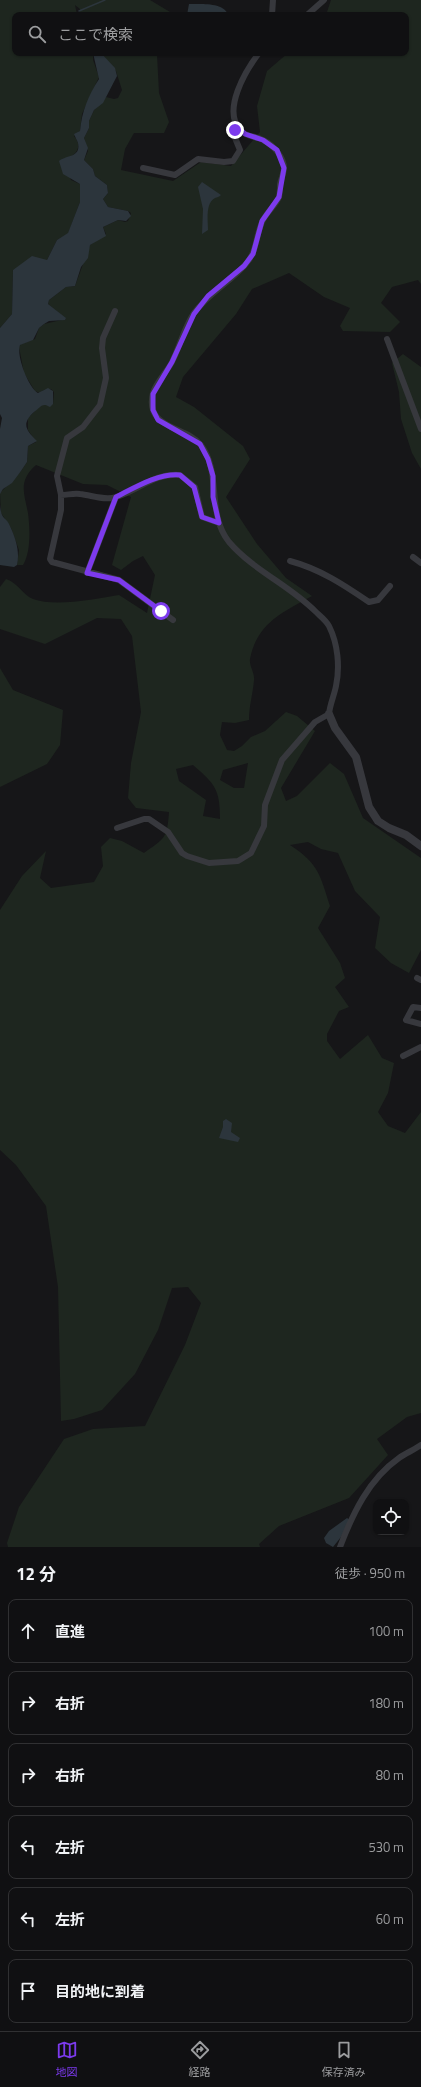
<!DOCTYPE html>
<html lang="ja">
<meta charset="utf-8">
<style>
:root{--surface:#101012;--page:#1e1e20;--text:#f1f3f6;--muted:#9c9d9f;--line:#303032;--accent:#7c3aed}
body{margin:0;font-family:"Titillium Web","Noto Sans JP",sans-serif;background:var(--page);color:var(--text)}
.controls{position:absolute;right:12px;bottom:12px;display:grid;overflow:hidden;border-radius:8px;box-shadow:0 1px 3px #0004}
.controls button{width:36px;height:36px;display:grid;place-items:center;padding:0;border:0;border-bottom:1px solid var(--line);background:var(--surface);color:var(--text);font:20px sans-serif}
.stop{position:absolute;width:12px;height:12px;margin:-9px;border:3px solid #7c3aed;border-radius:50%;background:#fff}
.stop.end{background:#7c3aed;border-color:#fff;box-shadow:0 1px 4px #0008}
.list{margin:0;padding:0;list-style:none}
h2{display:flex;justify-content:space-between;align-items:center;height:52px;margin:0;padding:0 16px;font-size:17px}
h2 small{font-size:13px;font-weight:400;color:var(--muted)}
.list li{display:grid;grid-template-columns:26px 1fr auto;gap:12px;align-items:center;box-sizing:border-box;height:64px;margin:0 8px 8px;padding:0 8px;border:1px solid var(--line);border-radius:8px}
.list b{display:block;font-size:15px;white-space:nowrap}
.list em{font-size:13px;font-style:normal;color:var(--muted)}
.icon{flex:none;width:22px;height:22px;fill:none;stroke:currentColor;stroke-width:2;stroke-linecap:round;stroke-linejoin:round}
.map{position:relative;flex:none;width:421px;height:1547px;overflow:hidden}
.search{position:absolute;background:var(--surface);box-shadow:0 1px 3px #0004;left:12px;right:12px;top:12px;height:44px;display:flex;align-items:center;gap:10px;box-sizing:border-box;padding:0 14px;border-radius:8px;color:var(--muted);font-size:15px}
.sheet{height:484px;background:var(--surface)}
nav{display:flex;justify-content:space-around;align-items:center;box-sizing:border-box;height:56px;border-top:1px solid var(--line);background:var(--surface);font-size:11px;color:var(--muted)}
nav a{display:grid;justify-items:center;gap:2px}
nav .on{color:var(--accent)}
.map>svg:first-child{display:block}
.green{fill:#1e261f;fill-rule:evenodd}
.water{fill:#2c353c}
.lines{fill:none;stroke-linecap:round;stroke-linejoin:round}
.stream{stroke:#2c353c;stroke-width:1.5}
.minor{stroke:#37383d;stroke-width:6}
.tertiary{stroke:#37383d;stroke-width:8}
.route{stroke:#7c3aed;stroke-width:5}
</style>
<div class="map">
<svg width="421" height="1547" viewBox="0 0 421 1547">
<rect width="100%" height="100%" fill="#161618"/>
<!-- green -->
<path class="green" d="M 0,0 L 150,0 L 175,15 L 80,15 L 80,9 L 75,5 L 77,15 L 15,15 L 15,53 L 93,53 L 93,60 L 99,77 L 82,114 L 80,131 L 74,136 C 84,147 75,158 62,159 L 71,180 L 80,184 L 80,202 L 68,234 L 57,240 L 47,260 L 13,270 L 12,314 L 0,328 Z
M 331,0 L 421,0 L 421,284 L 418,280 L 392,287 L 381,303 L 400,322 L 390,332 L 343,331 L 340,326 L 350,308 L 324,297 L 289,273 L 252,289 L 236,314 L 183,377 L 176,397 L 194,407 L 243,446 L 250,459 L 226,497 L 257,544 L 286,578 L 312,596 C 283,612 257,623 250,659 C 249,666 255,673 254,680 C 253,693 249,706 249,720 L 235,723 L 222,722 L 220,735 L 227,750 L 234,751 L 242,746 L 251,737 L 265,731 L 286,712 L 297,716 L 315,731 L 281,788 L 286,801 L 297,796 L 330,763 L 344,774 L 363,818 L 421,858 L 421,950 L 409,973 L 391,963 L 375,948 L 380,917 L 355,891 L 338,853 L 321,849 L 308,842 L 290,845 C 319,864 320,875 330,906 L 318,928 L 340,963 L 345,978 L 335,987 L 349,1007 L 339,1011 L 327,1034 L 327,1041 L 340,1059 L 368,1035 L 382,1058 L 394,1063 L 388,1093 L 378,1112 L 388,1126 L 405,1133 L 421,1112 L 421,1413 L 407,1417 L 377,1439 L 388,1455 L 349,1498 L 279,1526 L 259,1544 L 260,1547 L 8,1547 L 7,1543 L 19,1507 L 64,1439 L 93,1429 L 145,1426 L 185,1345 L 201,1303 L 188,1287 L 172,1288 L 158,1330 L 135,1374 L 102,1410 L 74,1419 L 61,1421 L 58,1287 L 46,1206 L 16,1165 L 0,1150 L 0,910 L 22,876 L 46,851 L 40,878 L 51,888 L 94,882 L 103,866 L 101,847 L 110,838 L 122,841 L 144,853 C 165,838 167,839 169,812 L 136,808 L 128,798 L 131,763 L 141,712 L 132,636 L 121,619 L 97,618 L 45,644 L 0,629 L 0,587 L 6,579 C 18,583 23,595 33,599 C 54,607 97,599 119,595 L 147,613 L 155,575 L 143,556 L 133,561 L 121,570 L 112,565 L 131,497 L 107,485 L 83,484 L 36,465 C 18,481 24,493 28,513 C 30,529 31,552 23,565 L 17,565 L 19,550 L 11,528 L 1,513 L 0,493 L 21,471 L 27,462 L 28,446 L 36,442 L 28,430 L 28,418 L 41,405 L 53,404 L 54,392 L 51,389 L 44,390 L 40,393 L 35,391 L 24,373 L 19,347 L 21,344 L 35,339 L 39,328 L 44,324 L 66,319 L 48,304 L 49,300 L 66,287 L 75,286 L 90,245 L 106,234 L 103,227 L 118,220 L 125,222 L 128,221 L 131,213 L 128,211 L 108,207 L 103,199 L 108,193 L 107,185 L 95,176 L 93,169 L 84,160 L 88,151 L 84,138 L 89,128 L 89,121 L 94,110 L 106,97 L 114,99 L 118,98 L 122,90 L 116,71 L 101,53 L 198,53 L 157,55 L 159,93 L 169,122 L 164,133 L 134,133 L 125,149 L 121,170 L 173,181 L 201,162 L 231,166 L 260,132 L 257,106 L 267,71 L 288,53 L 406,53 L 406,15 L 326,15 ZM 248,763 L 244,788 L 234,788 L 220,780 L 223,770 ZM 193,765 C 215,784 220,789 220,819 L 203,816 L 206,800 L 179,781 L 176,769 Z
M 403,354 L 421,367 L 421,469 L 412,453 L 401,419 L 399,392 L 392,363 Z
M 0,668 L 13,690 L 63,710 L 60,745 L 47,764 L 0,787 Z"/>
<!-- water -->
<path class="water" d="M 189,4 C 200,4 225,2 228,15 L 203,13 L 187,15 Z
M 93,53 L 101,53 L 115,68 L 117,76 L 103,103 L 94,110 L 89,121 L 89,128 L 84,138 L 88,148 L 84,160 L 93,169 L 95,176 L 107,185 L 108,193 L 103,199 L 108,207 L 128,211 L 131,216 L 126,221 L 118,220 L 103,227 L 106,236 L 90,245 L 88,258 L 81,267 L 75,286 L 66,287 L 49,300 L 48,304 L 66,318 L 65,320 L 49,321 L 44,324 L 39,328 L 33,340 L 20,345 C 16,356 29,388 38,393 L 48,388 L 53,391 L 53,404 L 50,407 C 42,402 41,407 34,412 C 21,424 26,430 37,441 L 28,446 L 27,462 L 21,471 L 12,483 L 3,489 L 0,494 L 0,429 L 2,418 L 0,414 L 0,328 L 12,314 L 13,270 L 32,256 L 47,260 L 57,240 L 68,233 L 80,202 L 80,184 L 63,174 L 59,161 C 66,155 81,158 78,143 C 77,140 75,137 74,134 L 80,131 C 82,111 88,96 99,79 Z
M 202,182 L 221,195 C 219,197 217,197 215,198 C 205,203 208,222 208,230 L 202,234 L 203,209 L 198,187 Z
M 0,504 C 1,521 6,516 10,526 C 16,539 20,552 17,565 L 14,567 L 0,565 Z
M 226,1119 L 232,1123 L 231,1132 L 240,1138 L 238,1142 L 219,1138 L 223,1127 L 223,1121 Z
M 347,1518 L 350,1520 L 341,1537 L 333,1547 L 326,1543 L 324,1538 L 329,1531 Z"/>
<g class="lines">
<!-- stream -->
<path class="stream" d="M 79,11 L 105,0"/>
<!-- minor -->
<path class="minor" d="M 272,15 L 273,0
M 307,15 L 324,0
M 143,168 L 175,175 L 198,159 L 224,162 L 233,161 L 240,150 L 233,133 L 237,126
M 115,311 L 103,338 L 102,348 L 106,378 L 100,405 L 83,427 L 67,438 L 57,476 L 61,495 L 61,510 L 50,559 L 52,562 L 119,580 L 173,620
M 387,339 L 421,429
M 61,495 C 67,495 74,493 80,494 C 91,495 105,501 116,497 C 137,491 156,472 180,475 L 195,487 L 202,517 L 219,523
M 413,557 L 421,563
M 290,561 C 320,569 344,585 369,602 L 378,600 L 390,586
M 87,573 L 116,497
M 117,828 L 144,819 L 149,819 L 168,832 L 182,853 L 187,856 L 209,863 L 238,861 L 251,853 L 264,826 L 265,805 L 282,760 L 315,722 L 329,714 C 330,704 334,696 336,686 C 340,667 338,644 329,626 C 326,620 320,616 315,611 C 289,585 253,570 229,542 C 206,513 222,473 201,445 C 186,426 144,429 153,393 C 156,382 167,372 172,362 C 180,346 184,328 194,313 C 208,294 229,283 245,265 C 258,251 255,236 263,220 C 267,212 276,205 279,197 C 280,193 280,188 280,184 C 281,179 284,173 284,168 C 284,157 273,145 263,140 C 256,136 247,137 241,131 C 221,111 246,70 259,53
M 417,978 L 421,980
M 421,1008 L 413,1007 L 406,1020 L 421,1024
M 403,1056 L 421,1047
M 340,1547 C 353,1513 369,1479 399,1458 C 406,1453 414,1450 421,1445"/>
<!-- tertiary -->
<path class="tertiary" d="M 329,714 L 335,728 L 356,757 L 369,807 L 378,821 L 389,828 L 406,835 L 421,846"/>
</g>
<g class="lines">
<!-- route -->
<path class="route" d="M 161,611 L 119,580 L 87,573 L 116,497 C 134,488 158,473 180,475 L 194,487 L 202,517 L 219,523 L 213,497 L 213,476 L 208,459 L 200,444 L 158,420 L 153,410 L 153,394 L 172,362 L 194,314 L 208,296 L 244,266 L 253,254 L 262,221 L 279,197 L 284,168 L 277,150 L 263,140 L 245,134 L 237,126 L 235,130"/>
</g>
</svg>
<div class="controls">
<button><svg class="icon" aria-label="locate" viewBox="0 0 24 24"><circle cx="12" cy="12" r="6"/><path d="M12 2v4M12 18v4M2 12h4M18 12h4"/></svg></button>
</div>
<div class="stop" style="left:161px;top:611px"></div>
<div class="stop end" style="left:235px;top:130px"></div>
<div class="search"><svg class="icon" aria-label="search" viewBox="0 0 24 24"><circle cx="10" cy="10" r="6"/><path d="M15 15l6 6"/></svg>ここで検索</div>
</div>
<section class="sheet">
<h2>12 分<small>徒歩 · 950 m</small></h2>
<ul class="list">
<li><svg class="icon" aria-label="ahead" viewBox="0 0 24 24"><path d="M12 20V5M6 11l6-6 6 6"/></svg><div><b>直進</b></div><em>100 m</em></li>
<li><svg class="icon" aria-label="right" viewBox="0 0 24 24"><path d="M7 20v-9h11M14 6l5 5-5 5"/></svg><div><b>右折</b></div><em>180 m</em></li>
<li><svg class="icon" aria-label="right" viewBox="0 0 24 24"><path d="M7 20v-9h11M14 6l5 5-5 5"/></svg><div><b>右折</b></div><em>80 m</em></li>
<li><svg class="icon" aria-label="left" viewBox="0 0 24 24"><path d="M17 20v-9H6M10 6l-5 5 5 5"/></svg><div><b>左折</b></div><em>530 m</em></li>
<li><svg class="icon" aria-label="left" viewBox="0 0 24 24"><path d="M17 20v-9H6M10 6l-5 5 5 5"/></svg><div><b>左折</b></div><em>60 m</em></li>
<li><svg class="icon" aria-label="arrive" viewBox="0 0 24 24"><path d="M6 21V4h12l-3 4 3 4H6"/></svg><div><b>目的地に到着</b></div></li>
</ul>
</section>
<nav>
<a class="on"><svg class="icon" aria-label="map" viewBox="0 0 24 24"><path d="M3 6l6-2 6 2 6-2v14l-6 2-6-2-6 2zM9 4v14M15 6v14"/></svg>地図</a>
<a><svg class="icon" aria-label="directions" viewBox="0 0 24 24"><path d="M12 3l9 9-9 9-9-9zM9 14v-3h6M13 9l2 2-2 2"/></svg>経路</a>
<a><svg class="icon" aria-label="saved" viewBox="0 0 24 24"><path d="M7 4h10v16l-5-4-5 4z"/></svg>保存済み</a>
</nav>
